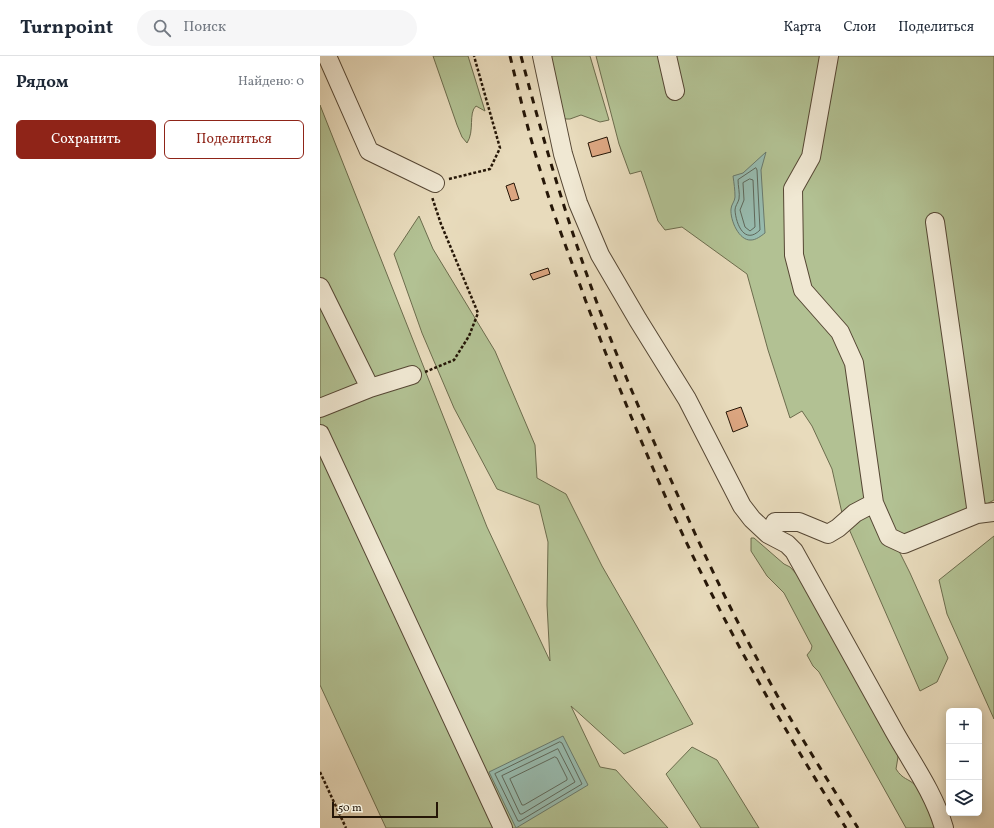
<!DOCTYPE html>
<html lang="ru">
<meta charset="utf-8">
<style>
:root{--surface:#fff;--page:#f6f6f7;--text:#1f2937;--muted:#747a83;--line:#e0e1e3;--accent:#8f2418}
body{margin:0;font-family:Vollkorn,serif;background:var(--page);color:var(--text)}
.controls{position:absolute;right:12px;bottom:12px;display:grid;overflow:hidden;border-radius:6px;box-shadow:0 2px 10px #0003}
.controls button{width:36px;height:36px;display:grid;place-items:center;padding:0;border:0;border-bottom:1px solid var(--line);background:var(--surface);color:var(--text);font:20px sans-serif}
.scale{position:absolute;left:12px;bottom:10px;width:106px;box-sizing:border-box;padding-left:4px;border:2px solid #251607;border-top:0;font-size:11px;line-height:14px;white-space:nowrap;color:#251607;-webkit-text-stroke:3px #f0e8d3;paint-order:stroke}
.list{margin:0;padding:0;list-style:none}
h2{display:flex;justify-content:space-between;align-items:center;height:52px;margin:0;padding:0 16px;font-size:17px}
h2 small{font-size:13px;font-weight:400;color:var(--muted)}
.actions{display:flex;gap:8px;padding:12px 16px}
.actions a{flex:1;padding:9px 0;border:1px solid var(--accent);border-radius:6px;text-align:center;font-size:14px;color:var(--accent)}
.actions .main{background:var(--accent);color:#fff}
.icon{flex:none;width:22px;height:22px;fill:none;stroke:currentColor;stroke-width:2;stroke-linecap:round;stroke-linejoin:round}
.map{position:relative;flex:none;width:674px;height:772px;overflow:hidden}
header{display:flex;align-items:center;gap:24px;box-sizing:border-box;height:56px;padding:0 20px;background:var(--surface);border-bottom:1px solid var(--line)}
header strong{font-size:19px}
nav{display:flex;gap:22px;margin-inline-start:auto;font-size:14px}
.search{width:280px;height:36px;background:var(--page);display:flex;align-items:center;gap:10px;box-sizing:border-box;padding:0 14px;border-radius:22px;color:var(--muted);font-size:15px}
main{display:flex}
aside{flex:1;background:var(--surface)}
.map>svg:first-child{display:block}
.green{fill:#b2c193;stroke:#6c6c4d}
.water{fill:#97bbaf;stroke:#69796c}
.lines{fill:none;stroke-linecap:round;stroke-linejoin:round}
.shore{stroke:#5e685b;stroke-width:1}
.building{fill:#dca681;stroke:#251607}
.minor-casing{stroke:#564734;stroke-width:20}
.path{stroke:#251607;stroke-width:2.5;stroke-dasharray:3 2;stroke-linecap:butt}
.minor{stroke:#f0e8d3;stroke-width:18}
.rail{stroke:#251607;stroke-width:3;stroke-dasharray:7 7;stroke-linecap:butt}
</style>
<header>
<strong>Turnpoint</strong>
<div class="search"><svg class="icon" aria-label="search" viewBox="0 0 24 24"><circle cx="10" cy="10" r="6"/><path d="M15 15l6 6"/></svg>Поиск</div>
<nav><a>Карта</a><a>Слои</a><a>Поделиться</a></nav>
</header>
<main>
<aside>
<h2>Рядом<small>Найдено: 0</small></h2>
<ul class="list">
</ul>
<div class="actions"><a class="main">Сохранить</a><a>Поделиться</a></div>
</aside>
<div class="map">
<svg width="674" height="772" viewBox="0 0 674 772">
<rect width="100%" height="100%" fill="#e8dbbc"/>
<filter id="stains"><feTurbulence type="fractalNoise" baseFrequency=".005" numOctaves="4"/><feColorMatrix values="0 0 0 0 .2 0 0 0 0 .09 0 0 0 0 .02 0 0 0 .5 -.17"/></filter>
<radialGradient id="worn" r=".72"><stop offset=".6" stop-color="#630" stop-opacity="0"/><stop offset="1" stop-color="#630" stop-opacity=".3"/></radialGradient>
<!-- green -->
<path class="green" d="M 113,0 L 148,0 L 165,55 L 156,50 C 148,57 155,75 147,87 L 142,81 L 137,69 Z
M 230,0 L 270,0 L 289,64 L 280,66 L 261,59 L 250,63 L 246,63 L 243,61 Z
M 276,0 L 674,0 L 674,444 L 579,495 L 590,517 L 628,602 L 617,626 L 600,635 L 522,457 L 512,413 L 492,370 L 482,355 L 470,362 L 448,294 L 427,218 L 362,171 L 345,174 L 338,165 L 321,115 L 310,118 L 299,88 Z
M 0,49 L 167,471 L 230,605 L 227,549 L 228,486 L 219,449 L 177,433 L 134,352 L 102,277 L 74,198 L 99,160 L 113,193 L 175,295 L 215,389 L 217,422 L 246,438 L 282,510 L 373,668 L 304,698 L 251,650 L 280,711 L 296,714 L 348,772 L 66,772 L 0,629 Z
M 674,480 L 674,663 L 627,558 L 619,524 Z
M 431,482 L 434,482 L 464,508 L 470,511 L 482,524 L 576,694 L 578,701 L 576,713 C 583,724 588,722 595,729 C 606,741 611,757 616,772 L 586,772 L 499,616 L 493,610 L 487,599 L 491,594 L 492,590 L 464,537 L 447,520 L 431,495 Z
M 372,691 L 397,704 L 439,772 L 381,772 L 346,718 Z"/>
<!-- water -->
<path class="water" d="M 446,96 L 441,114 L 445,177 C 441,180 436,184 431,184 C 419,185 410,164 411,153 C 411,149 415,145 415,141 C 415,134 414,127 413,120 L 423,117 Z
M 243,680 L 268,729 L 196,772 L 169,716 Z"/>
<g class="lines">
<!-- shore -->
<path class="shore" d="M 436,112 L 437,114 L 440,174 C 425,189 416,169 415,154 C 415,150 418,147 419,143 C 420,137 418,130 418,124 Z
M 430,123 L 433,124 L 435,171 L 430,175 L 425,171 L 420,154 L 424,144 L 423,127 Z
M 240,686 L 242,687 L 262,728 L 200,765 L 198,765 L 175,718 Z
M 238,693 L 255,726 L 202,758 L 200,758 L 182,720 Z
M 235,701 L 237,702 L 247,722 L 247,724 L 204,749 L 202,749 L 190,723 Z"/>
</g>
<!-- building -->
<path class="building" d="M 287,81 L 291,96 L 272,101 L 268,87 Z
M 194,127 L 199,143 L 191,145 L 186,130 Z
M 228,212 L 230,218 L 213,224 L 210,218 Z
M 421,351 L 428,370 L 413,376 L 406,356 Z"/>
<g class="lines">
<defs>
<path id="minor" d="M 7,0 L 49,95 L 115,127
M 222,0 L 243,98 L 258,147 L 280,199 L 318,264 L 367,343 L 422,450 L 432,463 L 448,478 L 467,488 L 474,495 C 507,555 541,615 574,675 C 592,707 614,737 624,772
M 347,0 L 355,35
M 615,166 L 657,458
M 0,231 L 50,332
M 0,352 L 50,332 L 92,319
M 0,378 L 183,772
M 554,447 L 569,481 L 584,488 L 657,458 L 674,456
M 455,466 L 479,466 L 508,478 L 518,472 L 535,457 L 554,447 L 534,307 L 520,276 L 483,234 L 474,199 L 473,133 L 491,101 L 509,0"/>
</defs>
<!-- minor casing -->
<use href="#minor" class="minor-casing"/>
<!-- path -->
<path class="path" d="M 129,123 L 170,113 L 180,92 L 154,0
M 105,316 L 134,304 L 149,280 L 158,257 L 121,168 L 112,141
M 0,716 L 26,772"/>
<!-- minor -->
<use href="#minor" class="minor"/>
<!-- rail -->
<path class="rail" d="M 190,0 C 200,41 210,83 223,123 C 235,164 251,203 265,243 C 297,328 331,412 370,494 C 416,590 469,682 526,772
M 201,0 C 222,80 245,158 273,236 C 296,300 323,362 351,424 C 380,490 411,556 446,619 C 474,671 506,722 538,772"/>
</g>
<rect width="100%" height="100%" filter="url(#stains)"/>
<rect width="100%" height="100%" fill="url(#worn)"/>
</svg>
<div class="controls">
<button>+</button>
<button>−</button>
<button><svg class="icon" aria-label="layers" viewBox="0 0 24 24"><path d="M12 4l9 5-9 5-9-5zM3 14l9 5 9-5"/></svg></button>
</div>
<div class="scale">50 m</div>
</div>
</main>
